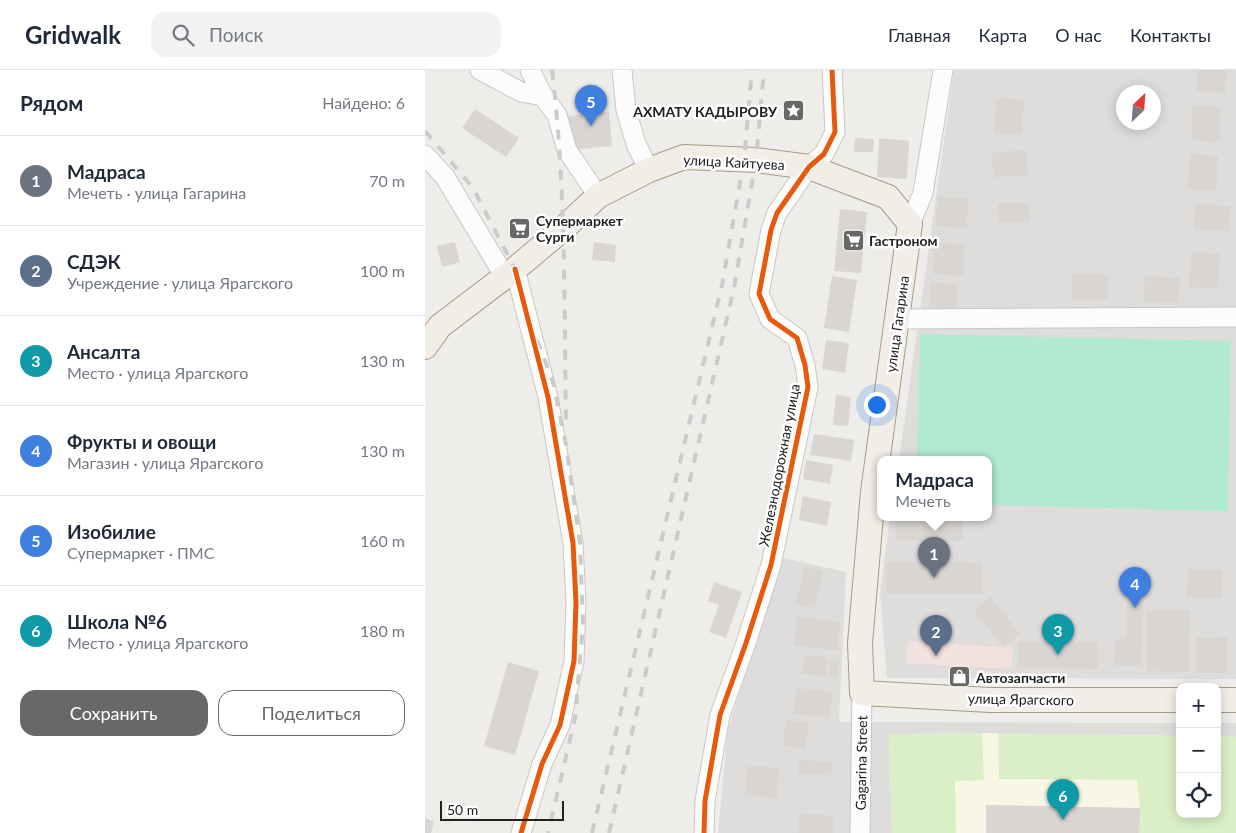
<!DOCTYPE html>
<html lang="ru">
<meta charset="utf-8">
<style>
:root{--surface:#fff;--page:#f2f2f3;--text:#1f2937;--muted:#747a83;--line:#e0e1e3;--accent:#696867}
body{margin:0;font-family:Lato,sans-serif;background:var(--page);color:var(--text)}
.controls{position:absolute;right:15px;bottom:15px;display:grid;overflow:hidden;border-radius:10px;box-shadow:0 2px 12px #0003}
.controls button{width:45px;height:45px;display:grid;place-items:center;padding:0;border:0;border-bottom:1px solid var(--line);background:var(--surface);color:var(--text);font:25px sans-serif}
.compass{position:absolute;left:691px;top:15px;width:45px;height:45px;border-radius:50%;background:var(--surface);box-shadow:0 2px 12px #0003;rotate:25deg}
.scale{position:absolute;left:15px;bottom:12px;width:124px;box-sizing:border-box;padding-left:5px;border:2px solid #212121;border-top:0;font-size:14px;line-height:18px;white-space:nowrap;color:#212121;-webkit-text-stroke:4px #fff;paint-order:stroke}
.you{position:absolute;left:451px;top:334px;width:18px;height:18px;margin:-12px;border:4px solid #fff;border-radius:50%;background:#1a73e8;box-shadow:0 0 0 8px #1a73e833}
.badge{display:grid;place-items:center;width:32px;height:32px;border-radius:50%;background:var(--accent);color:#fff;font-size:16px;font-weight:700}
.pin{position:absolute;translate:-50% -41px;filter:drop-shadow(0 1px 2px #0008)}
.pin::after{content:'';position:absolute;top:26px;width:18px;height:15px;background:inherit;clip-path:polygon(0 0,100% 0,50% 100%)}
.popup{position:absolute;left:452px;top:386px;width:115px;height:65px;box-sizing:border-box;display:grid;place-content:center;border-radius:10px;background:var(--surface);filter:drop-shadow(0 1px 4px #0005);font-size:16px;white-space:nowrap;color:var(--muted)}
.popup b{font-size:19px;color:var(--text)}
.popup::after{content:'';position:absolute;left:50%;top:100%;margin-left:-10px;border:10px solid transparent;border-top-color:var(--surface)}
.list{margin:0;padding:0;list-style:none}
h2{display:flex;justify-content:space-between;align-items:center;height:65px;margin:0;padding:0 20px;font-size:21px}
h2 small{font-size:16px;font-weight:400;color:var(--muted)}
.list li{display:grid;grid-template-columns:32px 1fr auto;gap:15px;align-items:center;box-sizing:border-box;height:90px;padding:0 20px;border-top:1px solid var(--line)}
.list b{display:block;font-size:19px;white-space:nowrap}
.list p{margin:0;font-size:16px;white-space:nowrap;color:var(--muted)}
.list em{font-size:16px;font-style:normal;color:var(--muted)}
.actions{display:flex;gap:10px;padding:15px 20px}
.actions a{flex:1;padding:11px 0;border:1px solid var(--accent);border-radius:15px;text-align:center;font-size:18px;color:var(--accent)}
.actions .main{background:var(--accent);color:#fff}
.icon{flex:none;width:28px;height:28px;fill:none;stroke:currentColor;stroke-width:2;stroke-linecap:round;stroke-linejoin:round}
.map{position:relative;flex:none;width:811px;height:763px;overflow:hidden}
header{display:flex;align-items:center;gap:30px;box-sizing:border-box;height:70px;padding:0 25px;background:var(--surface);border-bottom:1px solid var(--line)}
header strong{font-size:24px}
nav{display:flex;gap:28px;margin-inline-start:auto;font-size:18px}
.search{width:350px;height:45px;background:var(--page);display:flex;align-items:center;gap:12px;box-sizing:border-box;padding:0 18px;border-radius:15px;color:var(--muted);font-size:19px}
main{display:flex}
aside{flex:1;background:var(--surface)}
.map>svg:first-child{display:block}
.residential{fill:#dedddb;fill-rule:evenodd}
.commercial{fill:#f2e1de}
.education{fill:#f8f7e6}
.grass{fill:#dbefc6}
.pitch{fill:#b1ead3}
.building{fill:#d8d5d2}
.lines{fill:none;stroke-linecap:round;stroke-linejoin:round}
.minor-casing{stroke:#c8c7c6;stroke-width:21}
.major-casing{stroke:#a69c85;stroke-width:26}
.minor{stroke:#fdfcfc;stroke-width:19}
.major{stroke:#f2ede6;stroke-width:24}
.rail{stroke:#cbcbcb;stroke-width:4;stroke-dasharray:10 10;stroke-linecap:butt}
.cycleway-casing{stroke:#fff;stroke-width:8}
.cycleway{stroke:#e8590c;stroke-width:5}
.labels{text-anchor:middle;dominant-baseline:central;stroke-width:5;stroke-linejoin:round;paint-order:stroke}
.poi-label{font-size:14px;font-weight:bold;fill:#212121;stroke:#fff;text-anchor:start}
.street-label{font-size:14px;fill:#212121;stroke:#fff}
</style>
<header>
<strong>Gridwalk</strong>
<div class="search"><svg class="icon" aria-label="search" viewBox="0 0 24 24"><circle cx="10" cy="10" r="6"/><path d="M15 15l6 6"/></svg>Поиск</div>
<nav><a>Главная</a><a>Карта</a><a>О нас</a><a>Контакты</a></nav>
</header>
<main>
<aside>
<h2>Рядом<small>Найдено: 6</small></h2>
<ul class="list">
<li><span class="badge" style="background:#6b7280">1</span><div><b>Мадраса</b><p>Мечеть · улица Гагарина</p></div><em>70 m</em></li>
<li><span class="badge" style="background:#5c6f8a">2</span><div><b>СДЭК</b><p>Учреждение · улица Ярагского</p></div><em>100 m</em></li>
<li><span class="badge" style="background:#0f9aa8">3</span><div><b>Ансалта</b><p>Место · улица Ярагского</p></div><em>130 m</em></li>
<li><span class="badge" style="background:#3f7fe0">4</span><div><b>Фрукты и овощи</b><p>Магазин · улица Ярагского</p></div><em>130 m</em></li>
<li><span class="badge" style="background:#3f7fe0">5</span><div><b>Изобилие</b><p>Супермаркет · ПМС</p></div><em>160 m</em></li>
<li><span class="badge" style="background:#0f9aa8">6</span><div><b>Школа №6</b><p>Место · улица Ярагского</p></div><em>180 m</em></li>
</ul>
<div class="actions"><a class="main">Сохранить</a><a>Поделиться</a></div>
</aside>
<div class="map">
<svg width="811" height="763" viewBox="0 0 811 763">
<rect width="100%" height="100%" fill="#efedea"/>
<!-- residential -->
<path class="residential" d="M 529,0 L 811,0 L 811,609 L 462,608 L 455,521 L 465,447 L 563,447 L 563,389 L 474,389 ZM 698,22 L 728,22 L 728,52 L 698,52 Z
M 358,488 L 421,502 L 414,652 L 755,653 L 755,744 L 792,744 L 792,653 L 811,653 L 811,763 L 293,763 L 303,659 Z"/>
<!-- commercial -->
<path class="commercial" d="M 483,571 L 588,578 L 586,599 L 481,593 Z"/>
<!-- education -->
<path class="education" d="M 557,663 L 755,666 L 755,744 L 792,744 L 792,666 L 811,667 L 811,763 L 467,763 L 464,664 Z"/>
<!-- grass -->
<path class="grass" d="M 557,663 L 559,710 L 530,711 L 531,763 L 467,763 L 464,664 Z
M 573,663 L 755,666 L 755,744 L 792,744 L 792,666 L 811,667 L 811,763 L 714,763 L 715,738 L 712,710 L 574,709 Z"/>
<!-- pitch -->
<path class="pitch" d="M 495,264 L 806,271 L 803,441 L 563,435 L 563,389 L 492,389 Z"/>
<!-- building -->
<path class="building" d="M 773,0 L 802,0 L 800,23 L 772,21 Z
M 571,28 L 599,30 L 597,65 L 569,63 Z
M 768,36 L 796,37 L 794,72 L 766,70 Z
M 50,39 L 94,68 L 81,87 L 37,58 Z
M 184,42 L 187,76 L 146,80 L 143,46 Z
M 430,68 L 449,69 L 448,82 L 429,82 Z
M 454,68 L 484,71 L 482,109 L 452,107 Z
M 601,80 L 603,105 L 568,107 L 567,83 Z
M 765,84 L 793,86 L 791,121 L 763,119 Z
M 512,127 L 543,128 L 542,158 L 511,156 Z
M 573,133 L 604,133 L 604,152 L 573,153 Z
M 770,134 L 805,136 L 804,161 L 769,159 Z
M 415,139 L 442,142 L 436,203 L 409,201 Z
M 30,172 L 35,192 L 17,197 L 12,176 Z
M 169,172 L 191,175 L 190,192 L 167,190 Z
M 510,172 L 540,175 L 538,206 L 508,204 Z
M 766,182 L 795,184 L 793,218 L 764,217 Z
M 648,204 L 683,205 L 682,230 L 647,229 Z
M 407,206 L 432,210 L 424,262 L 399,258 Z
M 720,206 L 755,208 L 753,233 L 719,231 Z
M 506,212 L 533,215 L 531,239 L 504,236 Z
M 401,270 L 424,273 L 420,303 L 397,299 Z
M 411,325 L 426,327 L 423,356 L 408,355 Z
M 389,364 L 429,370 L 426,391 L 385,385 Z
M 381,390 L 408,395 L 405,414 L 378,409 Z
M 378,426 L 406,432 L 402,456 L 374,450 Z
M 471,447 L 538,447 L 538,471 L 470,470 Z
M 461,492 L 557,493 L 557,524 L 461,523 Z
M 379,497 L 398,501 L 390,538 L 371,534 Z
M 763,499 L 798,500 L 797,528 L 762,528 Z
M 703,505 L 719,506 L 716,596 L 689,595 L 690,569 L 701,569 Z
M 289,512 L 317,522 L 301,568 L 284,562 L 294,535 L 283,531 Z
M 566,527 L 595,564 L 578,577 L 549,541 Z
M 722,540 L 765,540 L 764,602 L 722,601 Z
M 372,547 L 415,552 L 413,580 L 369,576 Z
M 802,567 L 802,603 L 771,603 L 771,568 Z
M 592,572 L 673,572 L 673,599 L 592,598 Z
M 379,585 L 402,587 L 401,606 L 377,604 Z
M 405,590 L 414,591 L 413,606 L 405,606 Z
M 83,592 L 114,601 L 90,685 L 59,676 Z
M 371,618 L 407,622 L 405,647 L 368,644 Z
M 361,650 L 384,653 L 380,679 L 358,676 Z
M 374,690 L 407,692 L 406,705 L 373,703 Z
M 322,696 L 354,698 L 352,728 L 320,725 Z
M 561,735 L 715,738 L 714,763 L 561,763 Z
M 375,743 L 409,746 L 408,763 L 373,763 Z
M 0,748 L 9,751 L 6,763 L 0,763 Z"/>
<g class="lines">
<defs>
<path id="minor" d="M 55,0 L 96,22 L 118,26 L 132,45 L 142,80 L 173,126
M 105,0 L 118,26
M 197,0 L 201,40 L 211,74 L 224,100
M 0,85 L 20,107 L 80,207
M 485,154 L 498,123 L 518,0
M 90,199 L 123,327 L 148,473 L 151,532 L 149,591 L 135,655 L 117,694 L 96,763
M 473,249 L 811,247
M 279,763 L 280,731 L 295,645 L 321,573 L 346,495 L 383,317 L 380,295 L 372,268 L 345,249 L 334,224 L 346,160 L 352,143 L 384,97 L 399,84 L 410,62 L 407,0
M 435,763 L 437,623"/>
<path id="major" d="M 0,277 L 15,256 L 90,199 L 138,159 L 173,126 L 224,100 L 259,87 L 331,90 L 384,97 L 463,127 L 485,154 L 448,422 L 435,573 L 437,623 L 565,630 L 755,630
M 792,630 L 811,630"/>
</defs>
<!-- minor casing -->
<use href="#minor" class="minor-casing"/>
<!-- major casing -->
<use href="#major" class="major-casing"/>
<!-- minor -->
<use href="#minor" class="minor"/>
<!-- major -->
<use href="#major" class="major"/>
<!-- rail -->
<path class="rail" d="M 127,0 C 141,116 139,234 141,350
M 0,61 L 48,118 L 90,199 L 107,257 L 128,312 L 141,375 L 155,473 L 158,555 L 150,648 L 123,763
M 167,763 L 297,215 L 319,90 L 327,0
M 184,763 L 309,218 L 331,90 L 339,0"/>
<defs>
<path id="cycleway" d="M 90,199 L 123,327 L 148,473 L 151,532 L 149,591 L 135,655 L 117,694 L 96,763
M 279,763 L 280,731 L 295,645 L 321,573 L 346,495 L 383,317 L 380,295 L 372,268 L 345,249 L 334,224 L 346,160 L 352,143 L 384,97 L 399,84 L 410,62 L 407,0"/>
</defs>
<!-- cycleway casing -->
<use href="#cycleway" class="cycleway-casing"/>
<!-- cycleway -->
<use href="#cycleway" class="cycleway"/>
</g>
<!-- icons -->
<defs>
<symbol id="sight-square" viewBox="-11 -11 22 22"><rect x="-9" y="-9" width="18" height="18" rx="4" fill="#696867" stroke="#fff"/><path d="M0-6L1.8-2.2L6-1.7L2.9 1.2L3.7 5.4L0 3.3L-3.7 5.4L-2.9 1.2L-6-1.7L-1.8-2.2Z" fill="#fff"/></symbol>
<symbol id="supermarket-square" viewBox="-11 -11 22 22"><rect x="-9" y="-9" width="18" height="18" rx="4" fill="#696867" stroke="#fff"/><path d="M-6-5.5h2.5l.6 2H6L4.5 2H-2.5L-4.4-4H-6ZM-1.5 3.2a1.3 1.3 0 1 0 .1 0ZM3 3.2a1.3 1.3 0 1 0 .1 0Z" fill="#fff"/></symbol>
<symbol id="shop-square" viewBox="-11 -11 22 22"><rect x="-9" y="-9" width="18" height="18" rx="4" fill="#696867" stroke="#fff"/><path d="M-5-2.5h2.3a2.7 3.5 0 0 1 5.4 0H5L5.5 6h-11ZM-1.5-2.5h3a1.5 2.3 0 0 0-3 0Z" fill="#fff"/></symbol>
</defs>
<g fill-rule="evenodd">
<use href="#sight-square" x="356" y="28" width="25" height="25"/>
<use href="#supermarket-square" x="82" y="146" width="25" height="25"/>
<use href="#supermarket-square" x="416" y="158" width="25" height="25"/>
<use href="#shop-square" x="522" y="594" width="25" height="25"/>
</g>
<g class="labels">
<!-- poi labels -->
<g class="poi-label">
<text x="352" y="41" text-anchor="end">АХМАТУ КАДЫРОВУ</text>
<text x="111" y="150">Супермаркет<tspan x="111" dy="16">Сурги</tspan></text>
<text x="444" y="170">Гастроном</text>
<text x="551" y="607">Автозапчасти</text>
</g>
<!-- street labels -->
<g class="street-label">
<text transform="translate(309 92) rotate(3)">улица Кайтуева</text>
<text transform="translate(472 254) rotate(-82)">улица Гагарина</text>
<text transform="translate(354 395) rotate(-79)">Железнодорожная улица</text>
<text transform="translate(596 629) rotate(1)">улица Ярагского</text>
<text transform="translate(436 693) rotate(-89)">Gagarina Street</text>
</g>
</g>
</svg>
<div class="controls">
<button>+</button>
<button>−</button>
<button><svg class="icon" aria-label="locate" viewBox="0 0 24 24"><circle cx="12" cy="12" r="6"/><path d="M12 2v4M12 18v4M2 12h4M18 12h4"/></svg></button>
</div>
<svg class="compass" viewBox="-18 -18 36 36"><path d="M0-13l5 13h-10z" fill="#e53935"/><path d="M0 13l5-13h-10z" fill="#747a83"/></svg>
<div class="scale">50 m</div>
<div class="you"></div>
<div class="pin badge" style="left:509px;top:508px;background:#6b7280">1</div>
<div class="popup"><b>Мадраса</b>Мечеть</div>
<div class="pin badge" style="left:511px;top:586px;background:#5c6f8a">2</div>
<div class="pin badge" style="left:633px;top:585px;background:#0f9aa8">3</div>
<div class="pin badge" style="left:710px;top:538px;background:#3f7fe0">4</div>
<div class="pin badge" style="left:166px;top:56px;background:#3f7fe0">5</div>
<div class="pin badge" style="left:638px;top:750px;background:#0f9aa8">6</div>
</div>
</main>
